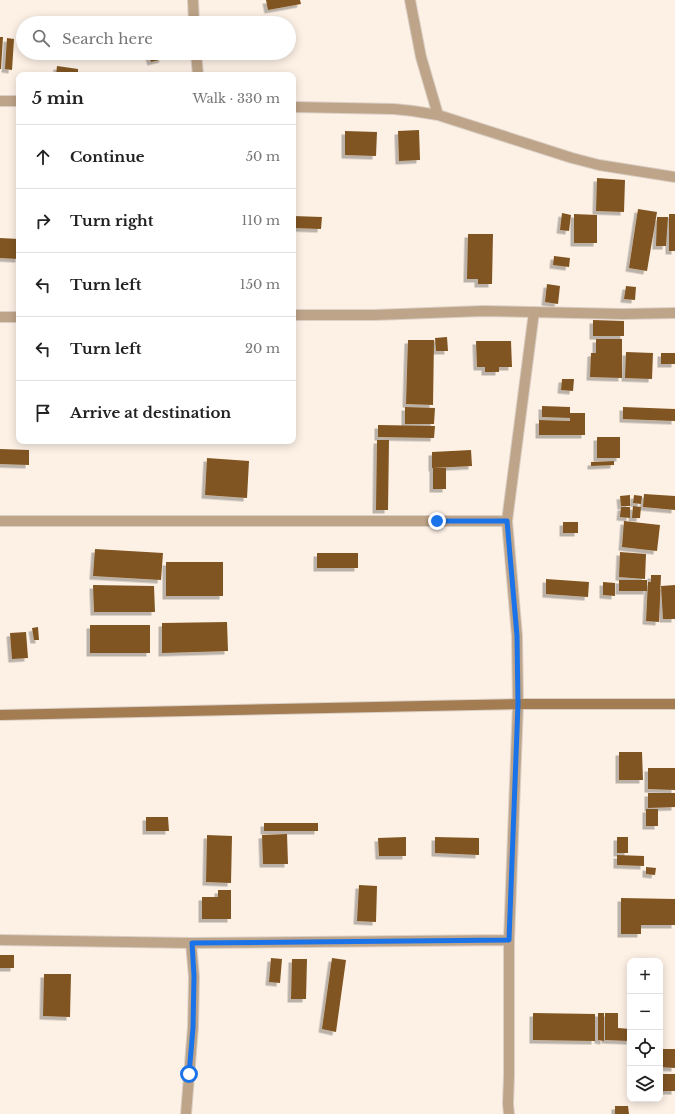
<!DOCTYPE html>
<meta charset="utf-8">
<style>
:root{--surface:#fff;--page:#f6f6f6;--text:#222;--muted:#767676;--line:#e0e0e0}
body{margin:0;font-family:"Libre Baskerville",serif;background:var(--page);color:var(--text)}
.controls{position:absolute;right:12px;bottom:12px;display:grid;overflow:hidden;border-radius:8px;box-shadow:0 2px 10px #0003}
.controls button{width:36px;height:36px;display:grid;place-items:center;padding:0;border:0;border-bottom:1px solid var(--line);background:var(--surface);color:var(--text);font:20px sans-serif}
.stop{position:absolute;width:12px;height:12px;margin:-9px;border:3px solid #1a73e8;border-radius:50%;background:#fff}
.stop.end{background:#1a73e8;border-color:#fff;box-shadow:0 1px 4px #0008}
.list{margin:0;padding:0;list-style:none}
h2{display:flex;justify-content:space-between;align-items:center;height:52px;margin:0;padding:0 16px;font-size:17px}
h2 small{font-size:13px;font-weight:400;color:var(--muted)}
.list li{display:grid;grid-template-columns:26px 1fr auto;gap:12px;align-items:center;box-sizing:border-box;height:64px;padding:0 16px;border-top:1px solid var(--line)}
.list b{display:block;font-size:15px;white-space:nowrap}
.list em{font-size:13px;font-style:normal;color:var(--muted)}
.icon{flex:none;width:22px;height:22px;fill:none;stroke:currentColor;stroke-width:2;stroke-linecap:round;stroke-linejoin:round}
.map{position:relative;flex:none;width:675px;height:1114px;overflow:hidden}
.search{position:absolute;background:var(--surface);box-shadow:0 2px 10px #0003;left:16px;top:16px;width:280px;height:44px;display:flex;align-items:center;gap:10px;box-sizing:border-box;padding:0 14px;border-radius:22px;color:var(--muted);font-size:15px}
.panel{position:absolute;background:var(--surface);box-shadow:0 2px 10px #0003;left:16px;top:72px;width:280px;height:372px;border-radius:8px}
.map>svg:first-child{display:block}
.building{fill:#805520;filter:url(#shadow)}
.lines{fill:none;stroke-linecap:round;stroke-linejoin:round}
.street-casing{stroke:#dacfc5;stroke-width:12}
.secondary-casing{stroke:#dacfc5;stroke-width:12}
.street{stroke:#bea488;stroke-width:10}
.secondary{stroke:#a37c52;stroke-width:10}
.route{stroke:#1a73e8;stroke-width:5}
</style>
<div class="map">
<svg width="675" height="1114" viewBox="0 0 675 1114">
<defs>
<filter id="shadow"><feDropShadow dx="-3.5" dy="3.5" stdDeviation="0" flood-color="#0004"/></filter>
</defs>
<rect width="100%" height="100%" fill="#fdf1e6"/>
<!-- building -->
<path class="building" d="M 266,0 L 300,0 L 301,4 L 268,10 Z
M 0,37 L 3,37 L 1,69 L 0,69 Z
M 7,38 L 14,39 L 12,70 L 5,69 Z
M 148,53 L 161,53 L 163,59 L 151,62 Z
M 57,66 L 78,69 L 78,75 L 56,75 Z
M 419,130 L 420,160 L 399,161 L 398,131 Z
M 345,131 L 377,132 L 376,156 L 345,155 Z
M 597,178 L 625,180 L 624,212 L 596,211 Z
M 638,209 L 657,212 L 647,271 L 629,268 Z
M 562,213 L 571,215 L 569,231 L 560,230 Z
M 574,214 L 597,215 L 597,243 L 574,243 Z
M 669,214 L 675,214 L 675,251 L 669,251 Z
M 293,216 L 322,217 L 321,229 L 293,228 Z
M 657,217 L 668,217 L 666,246 L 656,246 Z
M 468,234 L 493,234 L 492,284 L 478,284 L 478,279 L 467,279 Z
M 0,238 L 19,239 L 19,259 L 0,258 Z
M 554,256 L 570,258 L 569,267 L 553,265 Z
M 547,284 L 560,286 L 558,304 L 545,302 Z
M 626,286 L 636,287 L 635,300 L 624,299 Z
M 593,320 L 624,321 L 624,336 L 593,336 Z
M 447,337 L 448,351 L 436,351 L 435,338 Z
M 596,339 L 622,339 L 622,378 L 590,377 L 591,353 L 596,353 Z
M 408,340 L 434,340 L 433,405 L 406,404 Z
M 476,341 L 511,341 L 512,367 L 499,367 L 499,372 L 485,372 L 485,367 L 477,367 Z
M 626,352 L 653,353 L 652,379 L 625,378 Z
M 661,353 L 675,353 L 675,364 L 661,364 Z
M 562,379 L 574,379 L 573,391 L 561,390 Z
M 542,406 L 570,407 L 570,413 L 585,413 L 585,435 L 539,435 L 539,420 L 570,421 L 570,418 L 542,417 Z
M 405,407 L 435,408 L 434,424 L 405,424 Z
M 623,407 L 675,409 L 675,421 L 623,419 Z
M 378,425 L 435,426 L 434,438 L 378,437 Z
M 597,437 L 620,437 L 620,458 L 597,458 Z
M 377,440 L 389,440 L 388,510 L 376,510 Z
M 0,449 L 29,450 L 29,465 L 0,464 Z
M 471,450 L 472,466 L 432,468 L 432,452 Z
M 207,458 L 249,461 L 247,498 L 205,495 Z
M 614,461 L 614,465 L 591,466 L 591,462 Z
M 433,468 L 446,468 L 446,489 L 433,489 Z
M 644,494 L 675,496 L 675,510 L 643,507 Z
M 630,495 L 630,506 L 621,506 L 620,496 Z
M 634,495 L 642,496 L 641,504 L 633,503 Z
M 633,506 L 641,507 L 640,518 L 632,518 Z
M 621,507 L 630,507 L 630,518 L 620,517 Z
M 624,521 L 660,525 L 657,551 L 622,547 Z
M 563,522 L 578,522 L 578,533 L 563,533 Z
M 95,549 L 163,553 L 161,580 L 93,576 Z
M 620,552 L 646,554 L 645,579 L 619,577 Z
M 317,553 L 358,553 L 358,568 L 317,568 Z
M 166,562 L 223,562 L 223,596 L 166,596 Z
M 651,575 L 661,575 L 659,622 L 646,621 L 648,582 L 651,582 Z
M 546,579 L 589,582 L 588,597 L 546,594 Z
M 619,580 L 647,580 L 647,591 L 619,591 Z
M 603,582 L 615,583 L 615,596 L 603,595 Z
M 93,585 L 154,586 L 155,612 L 94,612 Z
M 675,585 L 675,619 L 663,619 L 661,586 Z
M 227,622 L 228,651 L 162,653 L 162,623 Z
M 90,625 L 150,625 L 150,653 L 90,653 Z
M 38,627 L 39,640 L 34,640 L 32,628 Z
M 26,632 L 28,658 L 12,659 L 10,633 Z
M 619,752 L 642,752 L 643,780 L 619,780 Z
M 648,768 L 675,768 L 675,790 L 648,789 Z
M 648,793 L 675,793 L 675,807 L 648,808 Z
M 646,809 L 658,809 L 658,826 L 646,826 Z
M 146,817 L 168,817 L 169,831 L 146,831 Z
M 264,823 L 318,823 L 318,831 L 264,831 Z
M 287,834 L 288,864 L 263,864 L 262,835 Z
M 207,835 L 232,836 L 231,883 L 206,882 Z
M 406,837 L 406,856 L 379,856 L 378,838 Z
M 435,837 L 479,838 L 479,855 L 435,853 Z
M 617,837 L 628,837 L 628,853 L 617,853 Z
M 617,855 L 644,856 L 644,866 L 617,865 Z
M 646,867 L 656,868 L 655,875 L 646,874 Z
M 359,885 L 377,886 L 376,922 L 357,921 Z
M 218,890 L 231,890 L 231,919 L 202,919 L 202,897 L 218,897 Z
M 621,898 L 675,899 L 675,925 L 641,925 L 641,934 L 621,934 Z
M 0,955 L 14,955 L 14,968 L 0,968 Z
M 271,958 L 282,959 L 280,983 L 269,982 Z
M 332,958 L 346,960 L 336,1032 L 322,1029 Z
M 292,959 L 307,959 L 306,999 L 291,999 Z
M 44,974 L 71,974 L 70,1017 L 43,1016 Z
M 533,1013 L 595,1014 L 595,1041 L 533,1040 Z
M 598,1013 L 604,1013 L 604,1041 L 598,1040 Z
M 605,1013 L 618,1013 L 618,1028 L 630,1029 L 630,1041 L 605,1040 Z
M 660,1049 L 675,1049 L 675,1068 L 660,1067 Z
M 660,1074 L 675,1074 L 675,1091 L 660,1091 Z
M 615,1106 L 628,1106 L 629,1114 L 615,1114 Z"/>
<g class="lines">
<defs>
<path id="street" d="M 193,0 L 194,23
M 410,0 L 421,57 L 438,115
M 196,53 L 198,75
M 0,101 L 19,101
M 293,107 L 394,109 L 413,111 L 438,115 L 572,158 L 599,165 L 675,177
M 293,315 L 374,315 L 483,311 L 623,314 L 675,313
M 0,317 L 19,317
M 0,521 L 507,521
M 0,940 L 191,943 L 509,940
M 186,1114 L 193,1027 L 194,977 L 191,943
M 509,1114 L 508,1104 L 509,1076 L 509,940 L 518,704 L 517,636 L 507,521 L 534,312"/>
<path id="secondary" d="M 0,715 L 518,704 L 675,704"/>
</defs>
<!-- street casing -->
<use href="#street" class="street-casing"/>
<!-- secondary casing -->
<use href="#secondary" class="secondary-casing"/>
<!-- street -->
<use href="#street" class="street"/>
<!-- secondary -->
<use href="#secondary" class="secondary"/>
</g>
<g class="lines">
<!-- route -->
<path class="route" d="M 189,1074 L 193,1028 L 194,976 L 192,943 L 509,940 L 518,704 L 517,636 L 507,521 L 437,521"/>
</g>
</svg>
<div class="controls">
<button>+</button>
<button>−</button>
<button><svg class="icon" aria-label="locate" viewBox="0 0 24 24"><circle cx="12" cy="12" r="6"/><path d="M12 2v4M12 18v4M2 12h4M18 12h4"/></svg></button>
<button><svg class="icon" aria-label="layers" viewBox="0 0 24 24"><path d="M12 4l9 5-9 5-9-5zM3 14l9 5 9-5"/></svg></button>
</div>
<div class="stop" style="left:189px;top:1074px"></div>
<div class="stop end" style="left:437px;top:521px"></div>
<div class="search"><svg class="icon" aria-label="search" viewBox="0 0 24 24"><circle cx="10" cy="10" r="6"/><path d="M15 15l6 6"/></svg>Search here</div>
<section class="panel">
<h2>5 min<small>Walk · 330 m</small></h2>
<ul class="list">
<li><svg class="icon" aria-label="ahead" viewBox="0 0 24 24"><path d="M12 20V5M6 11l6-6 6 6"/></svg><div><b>Continue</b></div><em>50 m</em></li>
<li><svg class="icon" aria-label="right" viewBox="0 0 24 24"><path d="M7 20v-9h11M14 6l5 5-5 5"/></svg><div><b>Turn right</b></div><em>110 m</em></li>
<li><svg class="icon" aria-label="left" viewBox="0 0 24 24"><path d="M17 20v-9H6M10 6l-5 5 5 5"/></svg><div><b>Turn left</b></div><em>150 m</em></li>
<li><svg class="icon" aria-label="left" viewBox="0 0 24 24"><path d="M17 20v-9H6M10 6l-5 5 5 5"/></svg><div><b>Turn left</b></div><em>20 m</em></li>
<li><svg class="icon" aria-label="arrive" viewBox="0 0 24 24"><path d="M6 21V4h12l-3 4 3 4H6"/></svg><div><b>Arrive at destination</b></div></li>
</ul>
</section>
</div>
